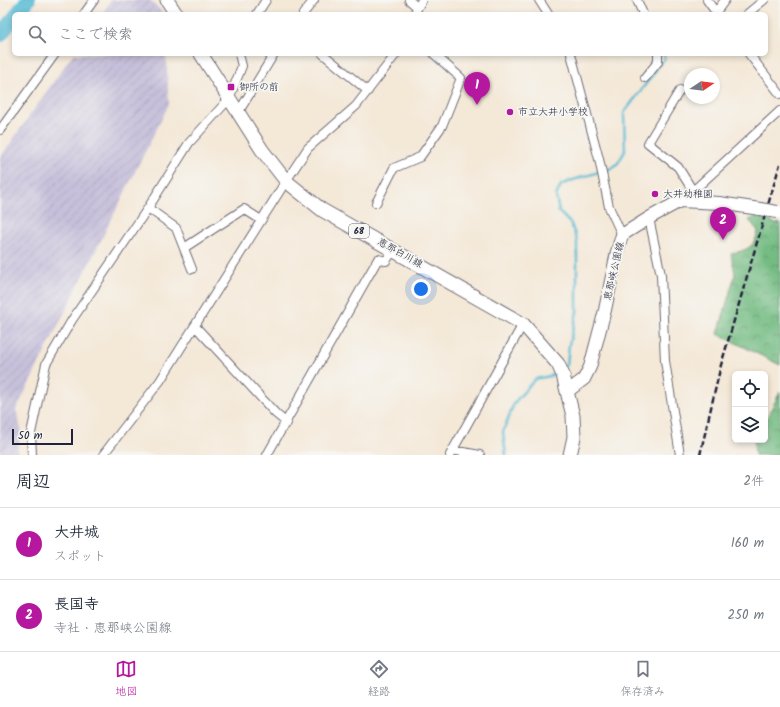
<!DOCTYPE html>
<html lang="ja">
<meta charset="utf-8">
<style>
:root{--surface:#fff;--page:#f6f6f7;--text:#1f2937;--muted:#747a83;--line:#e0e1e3;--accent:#b5179e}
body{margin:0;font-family:Kalam,"Klee One",sans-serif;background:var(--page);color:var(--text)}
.controls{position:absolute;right:12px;bottom:12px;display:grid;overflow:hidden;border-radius:6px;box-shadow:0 2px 6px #0003}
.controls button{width:36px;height:36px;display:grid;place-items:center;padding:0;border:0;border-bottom:1px solid var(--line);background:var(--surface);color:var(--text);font:20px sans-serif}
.compass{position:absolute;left:684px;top:68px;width:36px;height:36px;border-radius:50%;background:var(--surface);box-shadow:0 2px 6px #0003;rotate:77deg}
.scale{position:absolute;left:12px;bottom:10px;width:61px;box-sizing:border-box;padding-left:4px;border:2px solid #22223b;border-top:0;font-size:11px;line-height:14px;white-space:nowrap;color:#22223b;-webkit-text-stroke:3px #f6f6f2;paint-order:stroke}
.you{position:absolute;left:421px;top:289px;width:14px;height:14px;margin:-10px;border:3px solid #fff;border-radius:50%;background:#1a73e8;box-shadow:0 0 0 6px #1a73e833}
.badge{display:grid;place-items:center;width:26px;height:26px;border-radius:50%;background:var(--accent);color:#fff;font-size:13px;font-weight:700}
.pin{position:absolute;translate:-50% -33px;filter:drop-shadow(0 1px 2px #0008)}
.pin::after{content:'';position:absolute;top:21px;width:14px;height:12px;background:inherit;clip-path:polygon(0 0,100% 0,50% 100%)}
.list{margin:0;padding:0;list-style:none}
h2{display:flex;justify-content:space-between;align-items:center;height:52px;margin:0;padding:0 16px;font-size:17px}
h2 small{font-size:13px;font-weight:400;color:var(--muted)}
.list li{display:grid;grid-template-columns:26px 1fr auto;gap:12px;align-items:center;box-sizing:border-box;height:72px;padding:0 16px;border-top:1px solid var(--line)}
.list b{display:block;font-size:15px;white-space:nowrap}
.list p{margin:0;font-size:13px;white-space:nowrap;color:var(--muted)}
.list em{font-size:13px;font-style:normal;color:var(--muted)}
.icon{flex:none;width:22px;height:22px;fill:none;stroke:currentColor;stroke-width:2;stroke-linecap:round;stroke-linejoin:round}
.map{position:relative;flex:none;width:780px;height:455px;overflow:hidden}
.search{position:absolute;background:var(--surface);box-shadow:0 2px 6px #0003;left:12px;right:12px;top:12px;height:44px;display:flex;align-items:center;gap:10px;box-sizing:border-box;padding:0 14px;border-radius:6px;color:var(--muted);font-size:15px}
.sheet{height:196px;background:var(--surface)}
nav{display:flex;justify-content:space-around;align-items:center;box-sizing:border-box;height:56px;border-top:1px solid var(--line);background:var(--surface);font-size:11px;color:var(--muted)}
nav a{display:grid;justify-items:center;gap:2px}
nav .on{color:var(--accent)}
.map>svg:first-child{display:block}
.industrial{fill:url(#industrial-furrows)}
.forest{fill:url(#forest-crowns);stroke:#4b6f5f}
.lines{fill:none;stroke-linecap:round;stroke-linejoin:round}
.stream{stroke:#55bad3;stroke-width:2.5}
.river{stroke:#55bad3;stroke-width:15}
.street-casing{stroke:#6c6772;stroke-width:10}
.secondary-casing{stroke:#6c6772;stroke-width:14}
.primary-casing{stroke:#6c6772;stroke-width:15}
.street{stroke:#fff;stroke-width:8}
.secondary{stroke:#fff;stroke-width:12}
.primary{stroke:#fff;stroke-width:13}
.rail{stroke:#22223b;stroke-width:2.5;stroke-dasharray:6 3;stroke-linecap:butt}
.secondary-bridge-casing{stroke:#6c6772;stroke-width:14;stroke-linecap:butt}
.secondary-bridge{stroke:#fff;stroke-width:12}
.poi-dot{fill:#b5179e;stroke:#f6f6f2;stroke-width:1.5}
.labels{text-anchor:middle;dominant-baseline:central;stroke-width:3.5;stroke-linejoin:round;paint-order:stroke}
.shield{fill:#f6f6f2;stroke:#626272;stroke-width:1}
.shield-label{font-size:9px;font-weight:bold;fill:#22223b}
.poi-label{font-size:10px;fill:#22223b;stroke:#f6f6f2;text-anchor:start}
.street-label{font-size:10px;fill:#22223b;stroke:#f6f6f2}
</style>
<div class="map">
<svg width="780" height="455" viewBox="0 0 780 455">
<defs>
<pattern id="industrial-furrows" width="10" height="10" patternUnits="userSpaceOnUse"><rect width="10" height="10" fill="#c6c0da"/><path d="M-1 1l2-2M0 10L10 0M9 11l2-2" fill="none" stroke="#aaa5bc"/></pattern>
<pattern id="forest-crowns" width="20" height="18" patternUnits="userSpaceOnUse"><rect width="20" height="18" fill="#74bc83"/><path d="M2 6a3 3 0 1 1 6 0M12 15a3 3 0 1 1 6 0" fill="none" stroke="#5f986c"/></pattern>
</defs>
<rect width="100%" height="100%" fill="#f6f6f2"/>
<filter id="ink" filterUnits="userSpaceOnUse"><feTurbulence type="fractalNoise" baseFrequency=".025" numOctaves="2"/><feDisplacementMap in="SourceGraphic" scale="8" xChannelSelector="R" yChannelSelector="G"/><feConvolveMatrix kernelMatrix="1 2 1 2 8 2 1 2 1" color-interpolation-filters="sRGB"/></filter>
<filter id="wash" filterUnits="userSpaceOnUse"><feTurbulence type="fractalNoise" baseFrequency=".012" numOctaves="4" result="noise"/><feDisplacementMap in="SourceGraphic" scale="16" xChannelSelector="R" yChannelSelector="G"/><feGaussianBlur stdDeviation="0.9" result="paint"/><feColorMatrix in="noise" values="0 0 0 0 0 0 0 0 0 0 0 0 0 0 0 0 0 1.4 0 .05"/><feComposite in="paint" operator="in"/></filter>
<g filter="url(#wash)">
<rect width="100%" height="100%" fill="#f4e8d7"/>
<!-- industrial -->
<path class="industrial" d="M 111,0 L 150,0 L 164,14 L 102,14 Z
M 73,54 L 166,54 L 169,104 L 16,410 L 21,429 L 17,455 L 0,455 L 0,158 Z"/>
<!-- forest -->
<path class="forest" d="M 759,216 L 776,224 L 780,223 L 780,365 L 718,334 L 735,274 L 731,254 C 747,249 754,249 758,231 L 749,220 Z
M 780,392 L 780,455 L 755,455 L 754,441 L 765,440 L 765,421 Z"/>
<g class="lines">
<!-- stream -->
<path class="stream" d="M 660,65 L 665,58 L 663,54
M 564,367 L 567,365 L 569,345 L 577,312 L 577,240 L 571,224 L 559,212 L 556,196 L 561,185 L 573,180 L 612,168 L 618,163 L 625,151 L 624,113 L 657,69
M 506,455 L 503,432 L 514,403 L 535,379 L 550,376 L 557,372"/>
<!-- river -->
<path class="river" d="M 17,14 L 28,0
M 0,35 L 14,18"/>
</g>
</g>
<g filter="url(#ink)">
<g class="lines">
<defs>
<path id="street" d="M 409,0 L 417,7
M 539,0 L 548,14
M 637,0 L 643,14
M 707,0 L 717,14
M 716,12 L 725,0
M 84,14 L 94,0
M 257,14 L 266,0
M 303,14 L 314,0
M 414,14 L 422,0
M 747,14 L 764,0
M 323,54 L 368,91
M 571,54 L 599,159 L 609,207 L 622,235
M 749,54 L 780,94
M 645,78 L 658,62 L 658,54
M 680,90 L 648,143 L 678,167 L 693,191
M 238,113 L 274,54
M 0,130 L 55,54
M 686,201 L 693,191 L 780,111
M 376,203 L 394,168 L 420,157 L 442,126 L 461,78 L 434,54
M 148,208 L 176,228 L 192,269
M 649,218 L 661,275 L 665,361 L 680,455
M 184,248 L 244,209 L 261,220
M 195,326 L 276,414 L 287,423
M 452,450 L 480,455
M 32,455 L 31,433 L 46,364 L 72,320 L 148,208 L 189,143 L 229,99 L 242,66 L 239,54
M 103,455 L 160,381 L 286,181 L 308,148 L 356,106 L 396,54
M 267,455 L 378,259 L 386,261 L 390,255
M 450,455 L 523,324"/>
<path id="secondary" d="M 568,391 L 584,379 L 590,367 L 605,310 L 617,252 L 622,235 L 649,218 L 680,201 L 719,203 L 760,209"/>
<path id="primary" d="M 167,0 L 176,14
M 201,54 L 262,150 L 286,181 L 322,210 L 523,324 L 558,364 L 563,375 L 573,416 L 574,437 L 570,455"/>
</defs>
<!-- street casing -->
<use href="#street" class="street-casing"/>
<!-- secondary casing -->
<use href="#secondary" class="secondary-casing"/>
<!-- primary casing -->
<use href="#primary" class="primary-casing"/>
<!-- street -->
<use href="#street" class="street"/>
<!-- secondary -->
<use href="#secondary" class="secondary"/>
<!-- primary -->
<use href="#primary" class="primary"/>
<!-- rail -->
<path class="rail" d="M 700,455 L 721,365 L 780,164"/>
<defs>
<path id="secondary-bridge" d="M 760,209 L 777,212"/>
</defs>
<!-- secondary-bridge casing -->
<use href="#secondary-bridge" class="secondary-bridge-casing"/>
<!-- secondary-bridge -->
<use href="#secondary-bridge" class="secondary-bridge"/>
</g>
</g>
<!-- markers -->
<g class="poi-dot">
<rect x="227" y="83" width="8" height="8" rx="2"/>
<circle cx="510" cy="112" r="4"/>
<circle cx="655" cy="194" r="4"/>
</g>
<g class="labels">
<!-- shield labels -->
<rect class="shield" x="349" y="224" width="20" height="14" rx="3"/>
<g class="shield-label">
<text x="359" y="231">68</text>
</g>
<!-- poi labels -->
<g class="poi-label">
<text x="239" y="87">御所の前</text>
<text x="518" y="112">市立大井小学校</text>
<text x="663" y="194">大井幼稚園</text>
</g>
<!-- street labels -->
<g class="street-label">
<text transform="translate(400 253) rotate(29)">恵那白川線</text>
<text transform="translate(614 271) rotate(-77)">恵那峡公園線</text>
</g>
</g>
</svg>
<div class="controls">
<button><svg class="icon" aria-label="locate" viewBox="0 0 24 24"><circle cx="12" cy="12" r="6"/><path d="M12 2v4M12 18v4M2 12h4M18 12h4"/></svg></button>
<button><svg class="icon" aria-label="layers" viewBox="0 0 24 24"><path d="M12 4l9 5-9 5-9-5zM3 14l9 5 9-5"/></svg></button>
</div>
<svg class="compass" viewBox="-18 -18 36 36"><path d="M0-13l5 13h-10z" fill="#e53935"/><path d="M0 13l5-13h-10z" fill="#747a83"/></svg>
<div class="scale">50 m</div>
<div class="you"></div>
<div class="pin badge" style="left:477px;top:105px">1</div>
<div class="pin badge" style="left:723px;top:240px">2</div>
<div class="search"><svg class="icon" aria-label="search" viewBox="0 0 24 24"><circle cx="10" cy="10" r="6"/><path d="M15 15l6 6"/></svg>ここで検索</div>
</div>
<section class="sheet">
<h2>周辺<small>2件</small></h2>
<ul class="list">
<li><span class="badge">1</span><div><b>大井城</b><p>スポット</p></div><em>160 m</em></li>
<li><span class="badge">2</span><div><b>長国寺</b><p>寺社 · 恵那峡公園線</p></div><em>250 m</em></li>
</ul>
</section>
<nav>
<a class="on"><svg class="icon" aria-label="map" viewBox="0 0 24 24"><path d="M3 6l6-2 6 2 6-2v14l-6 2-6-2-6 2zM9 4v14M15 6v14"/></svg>地図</a>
<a><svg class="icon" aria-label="directions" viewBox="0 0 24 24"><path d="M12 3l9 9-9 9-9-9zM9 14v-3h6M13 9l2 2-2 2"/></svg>経路</a>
<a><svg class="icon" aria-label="saved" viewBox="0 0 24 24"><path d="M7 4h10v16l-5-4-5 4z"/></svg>保存済み</a>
</nav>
